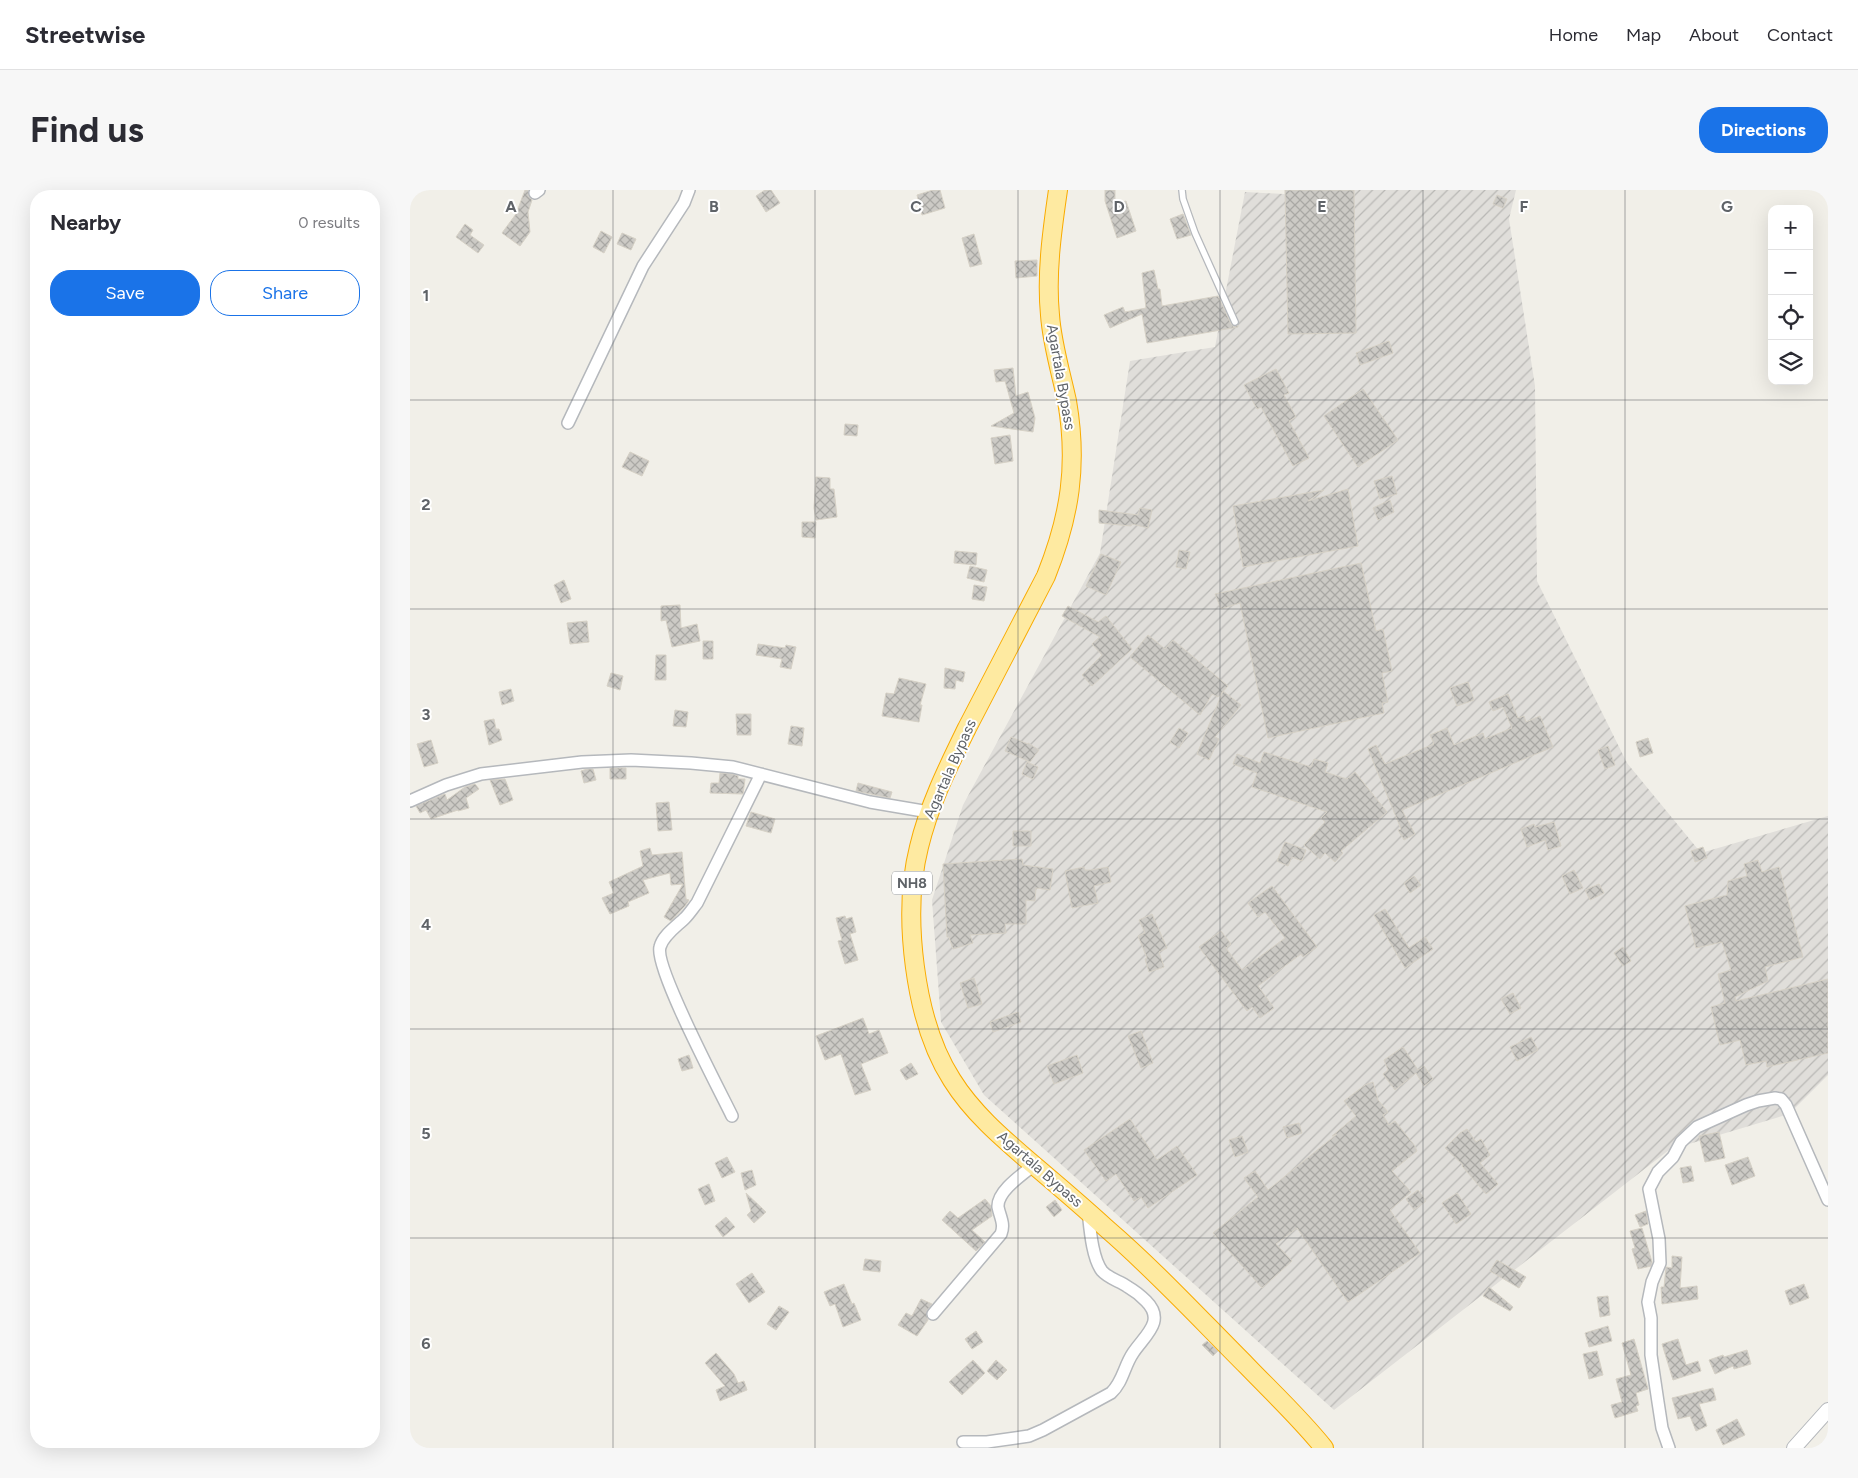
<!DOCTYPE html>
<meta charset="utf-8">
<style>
:root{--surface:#fff;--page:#f7f7f7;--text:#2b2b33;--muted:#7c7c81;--line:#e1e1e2;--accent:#1a73e8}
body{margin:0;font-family:Figtree,sans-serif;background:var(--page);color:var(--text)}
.controls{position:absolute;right:15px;top:15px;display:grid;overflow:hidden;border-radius:10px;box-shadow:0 5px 20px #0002}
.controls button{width:45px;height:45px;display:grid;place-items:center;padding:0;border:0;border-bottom:1px solid var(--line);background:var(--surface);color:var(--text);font:25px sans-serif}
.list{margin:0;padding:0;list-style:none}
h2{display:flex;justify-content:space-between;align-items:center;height:65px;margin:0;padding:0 20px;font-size:21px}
h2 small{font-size:16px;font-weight:400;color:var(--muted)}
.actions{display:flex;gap:10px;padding:15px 20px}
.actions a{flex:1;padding:11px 0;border:1px solid var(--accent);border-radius:20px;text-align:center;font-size:18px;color:var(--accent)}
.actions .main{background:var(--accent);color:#fff}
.icon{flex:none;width:28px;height:28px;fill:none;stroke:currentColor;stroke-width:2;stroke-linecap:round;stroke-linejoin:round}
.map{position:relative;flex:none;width:1418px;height:1258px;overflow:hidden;border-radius:20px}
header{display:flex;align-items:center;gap:30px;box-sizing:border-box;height:70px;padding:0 25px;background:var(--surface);border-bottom:1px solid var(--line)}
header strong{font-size:24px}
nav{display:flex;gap:28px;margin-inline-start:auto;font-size:18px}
.intro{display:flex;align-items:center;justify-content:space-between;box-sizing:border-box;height:120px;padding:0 30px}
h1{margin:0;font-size:35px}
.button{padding:12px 22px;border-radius:20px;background:var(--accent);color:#fff;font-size:18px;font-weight:700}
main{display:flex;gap:30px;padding:0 30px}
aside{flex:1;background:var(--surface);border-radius:20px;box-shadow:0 5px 20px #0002}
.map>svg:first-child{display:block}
.industrial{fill:url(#industrial-furrows)}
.building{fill:url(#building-cross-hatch);stroke:#d6d1c6}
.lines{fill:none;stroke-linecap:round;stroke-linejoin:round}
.service-casing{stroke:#b5b8bc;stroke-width:8}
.minor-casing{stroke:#b5b8bc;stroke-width:14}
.tertiary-casing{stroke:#b5b8bc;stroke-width:16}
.trunk-casing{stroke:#f9ab00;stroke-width:20}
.service{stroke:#fff;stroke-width:5.5}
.minor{stroke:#fff;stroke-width:11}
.tertiary{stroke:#fff;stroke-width:14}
.trunk{stroke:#feeaa1;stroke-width:18}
.grid{fill:none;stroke:#5f6368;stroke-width:1;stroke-opacity:0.55}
.labels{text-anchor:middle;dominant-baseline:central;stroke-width:4;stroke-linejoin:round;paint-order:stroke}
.shield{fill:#fff;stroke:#8f9295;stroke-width:1}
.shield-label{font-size:14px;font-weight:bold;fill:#5f6368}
.street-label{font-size:15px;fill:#5f6368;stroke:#fff}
.grid-label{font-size:16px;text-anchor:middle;font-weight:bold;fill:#5f6368;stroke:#fff;stroke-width:4;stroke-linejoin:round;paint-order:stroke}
</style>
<header>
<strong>Streetwise</strong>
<nav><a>Home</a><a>Map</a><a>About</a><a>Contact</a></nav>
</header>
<div class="intro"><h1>Find us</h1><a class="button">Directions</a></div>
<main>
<aside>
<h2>Nearby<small>0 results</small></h2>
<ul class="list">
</ul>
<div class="actions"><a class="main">Save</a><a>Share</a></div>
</aside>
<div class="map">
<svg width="1418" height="1258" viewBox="0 0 1418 1258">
<defs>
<pattern id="industrial-furrows" width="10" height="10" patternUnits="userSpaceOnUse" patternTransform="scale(1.25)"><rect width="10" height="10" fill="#e0deda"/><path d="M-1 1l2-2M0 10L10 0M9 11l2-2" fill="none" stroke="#b9b8b5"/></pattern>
<pattern id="building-cross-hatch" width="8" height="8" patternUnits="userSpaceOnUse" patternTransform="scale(1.25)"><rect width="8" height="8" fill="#cccac5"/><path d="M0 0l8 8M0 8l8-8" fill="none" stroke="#a9a8a4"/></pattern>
</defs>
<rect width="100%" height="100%" fill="#f1efe8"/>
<!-- industrial -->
<path class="industrial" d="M 912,0 L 1106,0 L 1099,29 L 1125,196 L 1127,391 L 1217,573 L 1291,663 L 1418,626 L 1418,885 L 1379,924 L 1259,960 L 924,1220 L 574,905 L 531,832 L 522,710 L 553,615 L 690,363 L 720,171 L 805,157 L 835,2 L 910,6 Z"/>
<!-- building -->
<path class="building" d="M 115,0 L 118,0 L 119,7 L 122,10 L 118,22 L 120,42 L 110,56 L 92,43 L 106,24 Z
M 355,0 L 361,0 L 370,13 L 356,22 L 346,6 Z
M 523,0 L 530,0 L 535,18 L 512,25 L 507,5 Z
M 695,0 L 705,0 L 705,14 L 716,11 L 726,41 L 707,48 L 695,11 Z
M 875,0 L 944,0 L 946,143 L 878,144 Z
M 1087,5 L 1097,9 L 1093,18 L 1083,14 Z
M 773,24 L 781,45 L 767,49 L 760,29 Z
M 55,34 L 63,40 L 60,45 L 74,55 L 68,63 L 46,47 Z
M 191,41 L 202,47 L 194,63 L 183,57 Z
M 212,43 L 226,49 L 221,60 L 207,54 Z
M 564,44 L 572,74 L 560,77 L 552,48 Z
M 627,70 L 627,86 L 606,88 L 605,71 Z
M 744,80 L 748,99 L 750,99 L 752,116 L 808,106 L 821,134 L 824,137 L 828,135 L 828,137 L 737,153 L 732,124 L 700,138 L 694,125 L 713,117 L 715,122 L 736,118 L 732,83 Z
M 979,151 L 983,163 L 950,175 L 946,163 Z
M 603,178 L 606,206 L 618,202 L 625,228 L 623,242 L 581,236 L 604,223 L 595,191 L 586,192 L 584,180 Z
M 866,179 L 879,203 L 874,205 L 886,227 L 879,231 L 899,268 L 883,276 L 851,217 L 847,219 L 834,195 Z
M 953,199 L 988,250 L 948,277 L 914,226 Z
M 435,234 L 448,235 L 447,246 L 434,245 Z
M 600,245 L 603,271 L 585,274 L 581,248 Z
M 220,262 L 239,271 L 232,286 L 212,277 Z
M 982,286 L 987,304 L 970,309 L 964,291 Z
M 406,287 L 420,288 L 420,299 L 424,299 L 427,327 L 406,330 L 404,318 Z
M 938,299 L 948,356 L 833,377 L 823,316 L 914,300 L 898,311 Z
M 980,310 L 984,322 L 968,330 L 963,318 Z
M 730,318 L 742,320 L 738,338 L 722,334 L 721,336 L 689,333 L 689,320 L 728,325 Z
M 392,332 L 406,332 L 405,348 L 392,347 Z
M 769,360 L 780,362 L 776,379 L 766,377 Z
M 545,361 L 567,363 L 566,375 L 544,373 Z
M 691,364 L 711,372 L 696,405 L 676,396 Z
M 951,373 L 966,441 L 973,439 L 982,481 L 972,483 L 978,512 L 972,513 L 974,523 L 858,548 L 830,413 L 811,419 L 805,404 Z
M 560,376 L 577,380 L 574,392 L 557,388 Z
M 154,390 L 161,409 L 151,413 L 144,395 Z
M 564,395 L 577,397 L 574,411 L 562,409 Z
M 270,415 L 271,438 L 287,434 L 290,451 L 262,457 L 256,430 L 251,431 L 251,416 Z
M 658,416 L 688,432 L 696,426 L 722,459 L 682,496 L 672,485 L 692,465 L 682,454 L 690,447 L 652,426 Z
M 177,431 L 179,452 L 160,454 L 157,433 Z
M 738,445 L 755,459 L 763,450 L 818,496 L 808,507 L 802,504 L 790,525 L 720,467 Z
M 293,451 L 303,451 L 303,469 L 293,469 Z
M 348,454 L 375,458 L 376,455 L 386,457 L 381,479 L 370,477 L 372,469 L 346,465 Z
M 246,465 L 256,465 L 256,490 L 245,490 Z
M 535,478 L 555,482 L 553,492 L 546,490 L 545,499 L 534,498 Z
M 201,483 L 213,486 L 210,500 L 197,496 Z
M 489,488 L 516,494 L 510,515 L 512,515 L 509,532 L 472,526 L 476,503 L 484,504 Z
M 1058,492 L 1064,510 L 1047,516 L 1040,498 Z
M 101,499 L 104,511 L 92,515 L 89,502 Z
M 813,501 L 831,515 L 805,547 L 809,549 L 799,570 L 787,564 Z
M 1098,504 L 1108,528 L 1114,526 L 1116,532 L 1130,526 L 1143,557 L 992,620 L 1005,644 L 994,650 L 988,640 L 991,639 L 958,559 L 966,555 L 975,574 L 1024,554 L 1020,545 L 1037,538 L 1044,555 L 1073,543 L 1075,549 L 1102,538 L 1093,517 L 1083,521 L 1079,512 Z
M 265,520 L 278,522 L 276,537 L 263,536 Z
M 326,524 L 341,524 L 341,545 L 327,545 Z
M 84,529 L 86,539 L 89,539 L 92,550 L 79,555 L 74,531 Z
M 381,536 L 394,538 L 392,556 L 378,554 Z
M 769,538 L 778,543 L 769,558 L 760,552 Z
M 601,547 L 618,554 L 618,553 L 629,560 L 620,572 L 595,561 Z
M 1238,548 L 1243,563 L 1230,567 L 1226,552 Z
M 21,550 L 28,573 L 14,577 L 7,554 Z
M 1198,556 L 1205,575 L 1195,579 L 1188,560 Z
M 854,562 L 901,577 L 904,569 L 918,573 L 915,582 L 937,589 L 945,582 L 977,622 L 931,661 L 933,663 L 925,672 L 915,663 L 910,669 L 894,655 L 915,632 L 911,628 L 917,622 L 842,597 L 847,583 L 823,574 L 827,564 L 850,573 Z
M 617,572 L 628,577 L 623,589 L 612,584 Z
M 200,578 L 216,578 L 216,589 L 200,589 Z
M 177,579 L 183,579 L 186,590 L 174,593 L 171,581 Z
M 310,583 L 322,584 L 328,586 L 328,589 L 335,589 L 333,604 L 300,603 L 301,593 L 309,593 Z
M 95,589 L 103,610 L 90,615 L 80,590 Z
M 448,593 L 482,602 L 480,608 L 446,601 Z
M 65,594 L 69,599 L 56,608 L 59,618 L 48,621 L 48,620 L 21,629 L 16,620 L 10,623 L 6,616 L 35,604 L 37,610 L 55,597 Z
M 259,612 L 262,640 L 248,641 L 246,613 Z
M 341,622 L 365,629 L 361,643 L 336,636 Z
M 1144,632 L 1151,656 L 1138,660 L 1135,650 L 1117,657 L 1111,639 L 1124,634 L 1125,637 Z
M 603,641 L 621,641 L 621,656 L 603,656 Z
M 875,652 L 896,660 L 892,671 L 882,667 L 878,676 L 867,671 Z
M 1293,657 L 1297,668 L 1285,672 L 1281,661 Z
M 240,658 L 242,665 L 272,662 L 276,709 L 279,710 L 275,716 L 261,731 L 254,727 L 273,694 L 261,695 L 260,683 L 233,690 L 239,703 L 218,712 L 219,716 L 200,724 L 192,708 L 204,703 L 199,692 L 233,676 L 230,661 Z
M 612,669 L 613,675 L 643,679 L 640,700 L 626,698 L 625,711 L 616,710 L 616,734 L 595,734 L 596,743 L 560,745 L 563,753 L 543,759 L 539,747 L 537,747 L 533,674 Z
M 1348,670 L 1352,682 L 1369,677 L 1393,767 L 1355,777 L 1358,791 L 1325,807 L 1326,811 L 1418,789 L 1418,863 L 1357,877 L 1356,871 L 1336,875 L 1330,850 L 1310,855 L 1301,817 L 1315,813 L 1308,784 L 1321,780 L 1312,752 L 1286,758 L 1275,716 L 1317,705 L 1318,691 L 1337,686 L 1334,674 Z
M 674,677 L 675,680 L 681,680 L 698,677 L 701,692 L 684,696 L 688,713 L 662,718 L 655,681 Z
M 1164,680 L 1173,698 L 1160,704 L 1152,686 Z
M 1004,686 L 1011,695 L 1000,703 L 994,693 Z
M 1189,694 L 1194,703 L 1180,710 L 1175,700 Z
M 862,696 L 907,757 L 893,767 L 891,764 L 848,796 L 864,818 L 850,828 L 842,817 L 837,821 L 789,757 L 811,741 L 821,754 L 816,758 L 832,780 L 875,748 L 855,722 L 848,727 L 838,713 Z
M 975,719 L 999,758 L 1015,747 L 1023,759 L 995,778 L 964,725 Z
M 742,724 L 757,758 L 749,762 L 754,777 L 739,782 L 735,769 L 737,768 L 728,746 L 735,743 L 729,730 Z
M 435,726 L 436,729 L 442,727 L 446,742 L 440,744 L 448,770 L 435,774 L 428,751 L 432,750 L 426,728 Z
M 1213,757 L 1221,771 L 1213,776 L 1204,763 Z
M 564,788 L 572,814 L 558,818 L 550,793 Z
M 1103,803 L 1111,818 L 1100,824 L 1091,809 Z
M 608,822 L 611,832 L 583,842 L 580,832 Z
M 453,828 L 459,844 L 469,840 L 478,863 L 451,874 L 461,900 L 445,905 L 431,864 L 415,870 L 406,846 Z
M 731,841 L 743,873 L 731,878 L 718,846 Z
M 1121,847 L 1128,860 L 1107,871 L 1100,857 Z
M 993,857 L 1008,880 L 1014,876 L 1023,889 L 1014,896 L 1006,883 L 985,900 L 973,884 L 978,880 L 974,870 Z
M 279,865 L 283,878 L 272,881 L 268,869 Z
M 667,865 L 673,883 L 644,894 L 637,876 Z
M 501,873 L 508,884 L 496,890 L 490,880 Z
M 963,892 L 968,910 L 978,922 L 973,925 L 979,935 L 985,931 L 1005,956 L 1007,961 L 982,981 L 1001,1002 L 980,1020 L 1010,1063 L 938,1112 L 887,1038 L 866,1054 L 882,1071 L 852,1098 L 803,1043 L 848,1007 L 834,988 L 845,981 L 858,1000 L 927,944 L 922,946 L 946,926 L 934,911 L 955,895 Z
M 720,929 L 747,970 L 767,956 L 787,985 L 738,1018 L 731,1007 L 724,1011 L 706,984 L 696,991 L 674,960 Z
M 889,933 L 892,943 L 877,948 L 873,937 Z
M 1057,939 L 1066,952 L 1071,949 L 1080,965 L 1070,973 L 1088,994 L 1076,1004 L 1052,976 L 1053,975 L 1035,958 L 1050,943 Z
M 1309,942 L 1315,968 L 1295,972 L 1289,946 Z
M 832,946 L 838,962 L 825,967 L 819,950 Z
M 317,967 L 325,982 L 312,988 L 305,973 Z
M 1338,967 L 1345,986 L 1322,995 L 1315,975 Z
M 1281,976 L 1284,991 L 1273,993 L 1270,978 Z
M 342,980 L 346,995 L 335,1000 L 331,983 Z
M 299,994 L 305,1011 L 295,1015 L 288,999 Z
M 1008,1000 L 1016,1011 L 1004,1020 L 996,1009 Z
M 336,1003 L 356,1022 L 344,1033 L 337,1025 L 341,1021 Z
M 1047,1003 L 1061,1024 L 1046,1034 L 1032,1013 Z
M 575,1009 L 581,1016 L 582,1026 L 562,1040 L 575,1052 L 566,1061 L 532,1030 L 540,1021 L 548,1028 Z
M 645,1010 L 652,1020 L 644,1027 L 636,1017 Z
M 1236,1021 L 1238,1034 L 1230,1037 L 1225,1025 Z
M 316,1027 L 325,1037 L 313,1047 L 305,1036 Z
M 1232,1038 L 1242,1072 L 1241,1076 L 1228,1079 L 1222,1059 L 1225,1058 L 1220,1041 Z
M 1262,1066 L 1272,1067 L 1270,1098 L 1287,1096 L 1288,1109 L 1252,1114 L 1251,1097 L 1254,1097 L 1256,1077 L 1262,1078 Z
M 455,1069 L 471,1071 L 470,1082 L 453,1080 Z
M 1087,1070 L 1116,1087 L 1109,1098 L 1080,1081 Z
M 342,1083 L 355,1102 L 339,1113 L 326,1094 Z
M 434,1094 L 442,1114 L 444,1113 L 451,1130 L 433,1137 L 425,1114 L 420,1116 L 414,1102 Z
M 1394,1094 L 1399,1108 L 1380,1115 L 1375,1101 Z
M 1079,1097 L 1103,1117 L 1100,1121 L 1073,1106 Z
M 1198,1106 L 1200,1125 L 1190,1127 L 1187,1107 Z
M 511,1109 L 522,1114 L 516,1122 L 518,1130 L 507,1146 L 488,1135 L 496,1123 L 502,1126 Z
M 369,1116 L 379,1122 L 366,1140 L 357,1134 Z
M 1198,1136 L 1202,1151 L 1179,1157 L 1175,1143 Z
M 566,1141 L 573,1152 L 562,1159 L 555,1149 Z
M 1224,1149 L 1238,1199 L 1226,1203 L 1229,1215 L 1226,1216 L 1228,1221 L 1205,1228 L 1201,1215 L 1212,1212 L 1206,1189 L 1221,1185 L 1212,1153 Z
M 1268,1149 L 1276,1175 L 1288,1171 L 1291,1181 L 1263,1190 L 1252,1154 Z
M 797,1151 L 808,1161 L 803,1166 L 792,1155 Z
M 1337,1160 L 1341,1174 L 1324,1179 L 1323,1176 L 1305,1184 L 1299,1170 L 1313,1165 L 1314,1167 Z
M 1187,1161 L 1193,1185 L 1179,1189 L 1173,1164 Z
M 306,1163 L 324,1184 L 328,1193 L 334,1191 L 337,1200 L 310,1211 L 306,1200 L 315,1196 L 295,1173 Z
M 563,1170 L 575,1183 L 552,1205 L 539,1192 Z
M 586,1170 L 597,1180 L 587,1190 L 577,1181 Z
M 1303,1198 L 1306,1210 L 1289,1214 L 1297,1236 L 1286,1241 L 1280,1226 L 1268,1229 L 1262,1208 Z
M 1327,1229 L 1335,1245 L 1313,1255 L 1306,1240 Z"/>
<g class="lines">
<defs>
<path id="service" d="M 772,0 L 773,9 L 785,43 L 825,132"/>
<path id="minor" d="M 125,3 L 129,0
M 158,233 L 233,76 L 274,13 L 279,0
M 0,611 L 36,595 L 71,584 L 172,572 L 221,570 L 281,573 L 323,577 L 460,612 L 519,622
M 322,926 C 310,901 244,777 250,757 C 253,745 267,736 275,728 C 279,724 283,718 287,713 L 351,584
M 523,1124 L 591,1044 C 595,1034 590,1027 588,1017 C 587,1001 613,984 624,975
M 553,1252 L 577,1252 L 619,1246 L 633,1240 L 701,1203 C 713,1192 714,1176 723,1163 C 735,1145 756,1131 736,1111 C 731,1106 725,1101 718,1097 C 710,1091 699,1089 692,1081 C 682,1068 680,1038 678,1021
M 1259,1258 L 1252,1238 L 1248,1212 L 1241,1165 L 1241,1128 L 1238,1112 L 1242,1092 L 1250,1073 L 1249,1049 L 1239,999 L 1248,982 L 1263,967 L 1271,952 L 1287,937 L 1336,915 L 1348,911 L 1365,908 L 1371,909 L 1376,915 L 1418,1010"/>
<path id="tertiary" d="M 1384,1258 L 1418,1220"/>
<path id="trunk" d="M 648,0 C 642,41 636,84 640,125 C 642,154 651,183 657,211 C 668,275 660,326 636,386 C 610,437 583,487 557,538 C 538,577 519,615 509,657 C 492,724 504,831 542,890 C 562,922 591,947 619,971 C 645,993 671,1015 696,1038 C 746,1081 791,1130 837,1176 C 863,1203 891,1229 914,1258"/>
</defs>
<!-- service casing -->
<use href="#service" class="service-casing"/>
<!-- minor casing -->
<use href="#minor" class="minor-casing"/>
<!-- tertiary casing -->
<use href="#tertiary" class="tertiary-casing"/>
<!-- trunk casing -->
<use href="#trunk" class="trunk-casing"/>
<!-- service -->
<use href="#service" class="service"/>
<!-- minor -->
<use href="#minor" class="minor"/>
<!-- tertiary -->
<use href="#tertiary" class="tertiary"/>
<!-- trunk -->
<use href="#trunk" class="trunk"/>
</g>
<!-- grid -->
<path class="grid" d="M 203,0 L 203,1258M 405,0 L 405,1258M 608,0 L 608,1258M 810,0 L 810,1258M 1013,0 L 1013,1258M 1215,0 L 1215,1258M 0,210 L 1418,210M 0,419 L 1418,419M 0,629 L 1418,629M 0,839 L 1418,839M 0,1048 L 1418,1048"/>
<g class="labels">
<!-- shield labels -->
<rect class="shield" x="482" y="681.5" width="40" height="23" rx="4"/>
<g class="shield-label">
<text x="502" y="693">NH8</text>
</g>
<!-- street labels -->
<g class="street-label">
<text transform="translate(651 187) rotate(80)">Agartala Bypass</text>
<text transform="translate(540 579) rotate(-66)">Agartala Bypass</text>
<text transform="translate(630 979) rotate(41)">Agartala Bypass</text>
</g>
</g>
<g class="grid-label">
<text x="101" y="22">A</text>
<text x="304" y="22">B</text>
<text x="506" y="22">C</text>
<text x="709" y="22">D</text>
<text x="912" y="22">E</text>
<text x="1114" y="22">F</text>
<text x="1317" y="22">G</text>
<text x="16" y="111">1</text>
<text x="16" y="320">2</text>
<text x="16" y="530">3</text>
<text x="16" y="740">4</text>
<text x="16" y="949">5</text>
<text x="16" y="1159">6</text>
</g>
</svg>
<div class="controls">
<button>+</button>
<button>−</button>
<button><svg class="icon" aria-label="locate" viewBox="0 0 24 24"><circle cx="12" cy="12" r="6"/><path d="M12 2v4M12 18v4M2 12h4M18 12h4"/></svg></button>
<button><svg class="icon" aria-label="layers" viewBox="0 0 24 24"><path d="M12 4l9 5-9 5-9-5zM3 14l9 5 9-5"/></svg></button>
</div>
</div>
</main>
